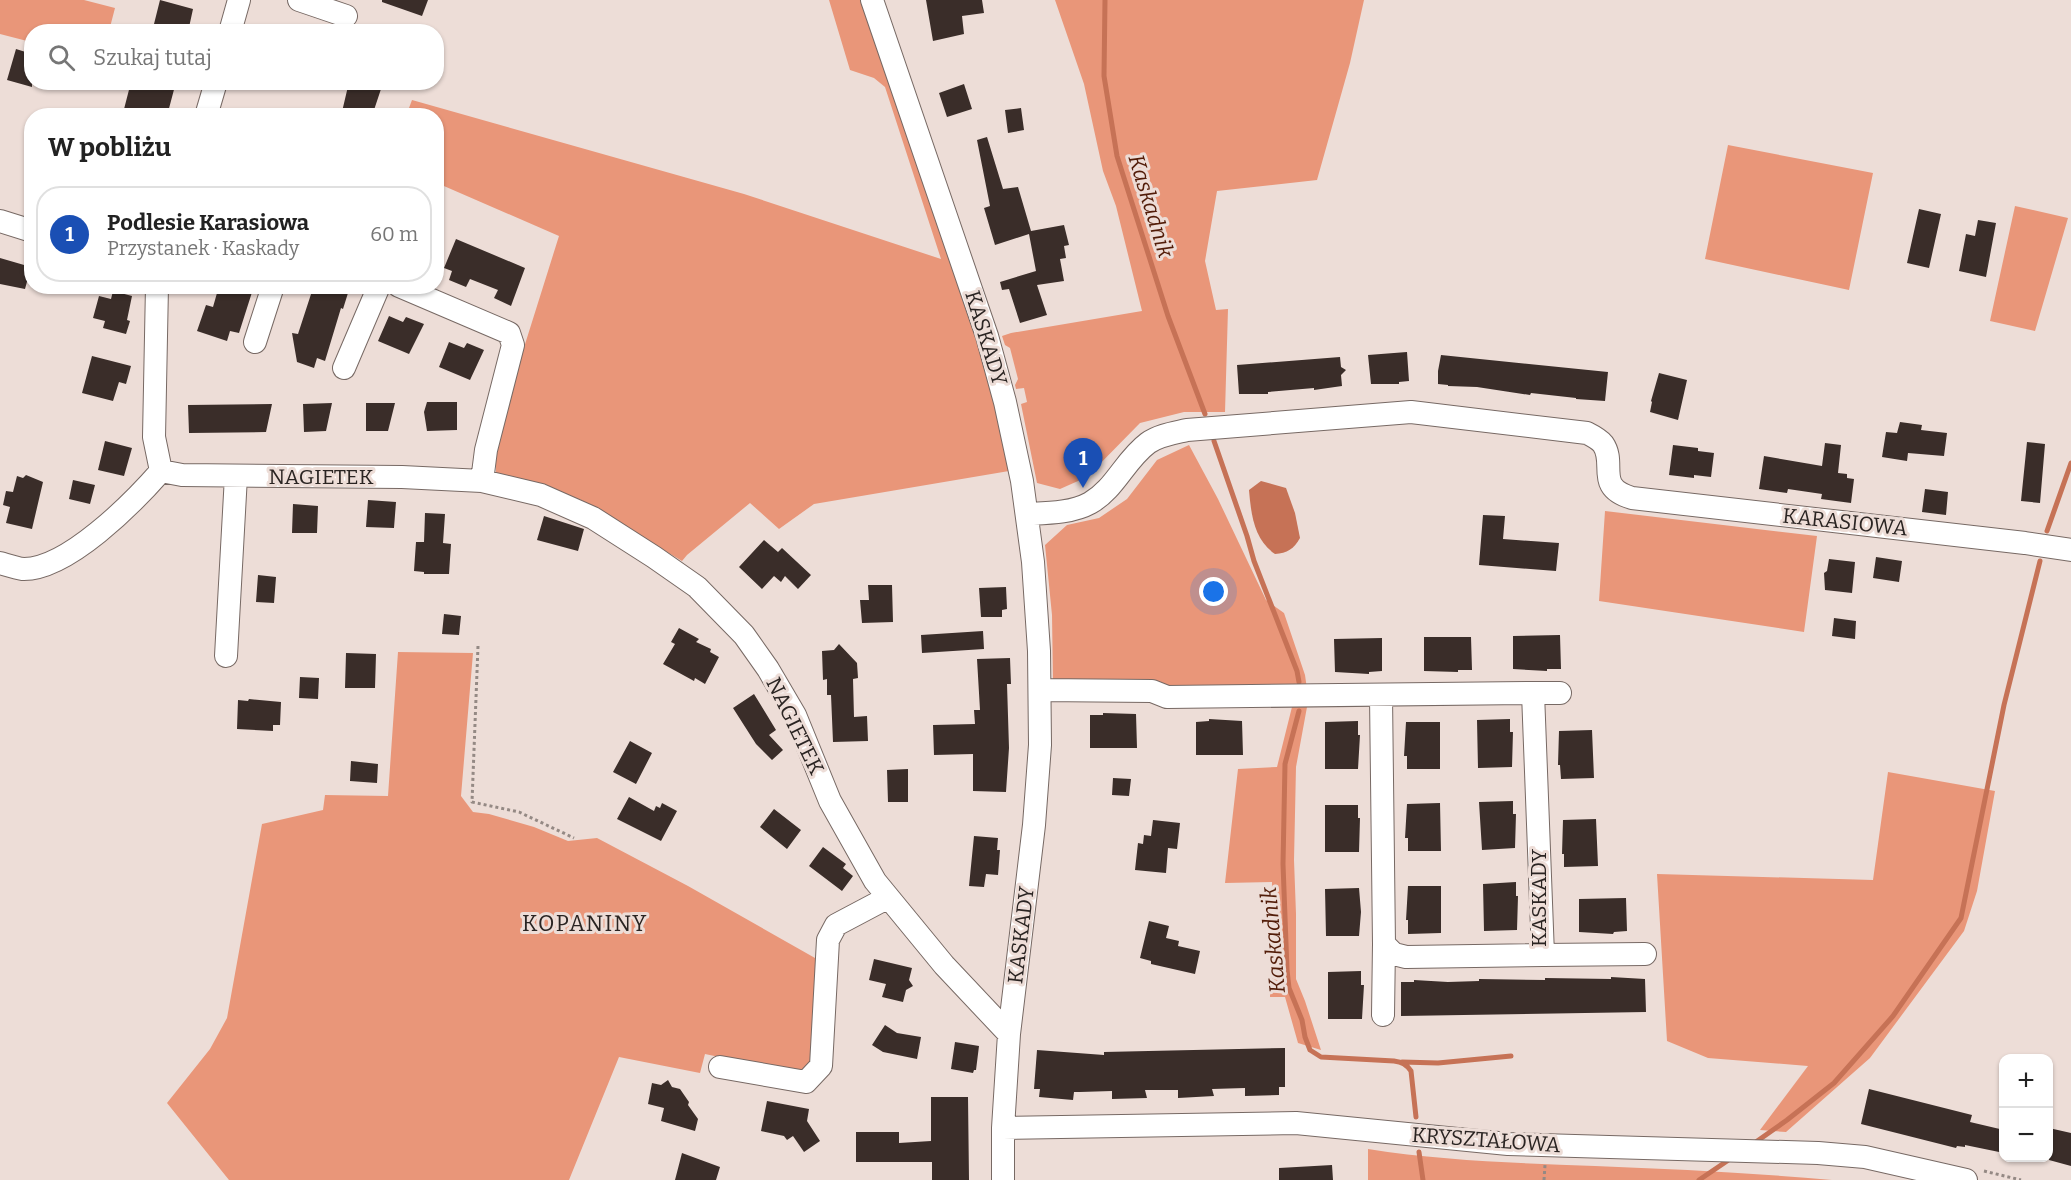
<!DOCTYPE html>
<html lang="pl">
<meta charset="utf-8">
<style>
:root{--surface:#fff;--page:#f6f6f6;--text:#222;--muted:#767676;--line:#e0e0e0;--accent:#1a73e8}
body{margin:0;font-family:Bitter,serif;background:var(--page);color:var(--text)}
.controls{position:absolute;right:18px;bottom:18px;display:grid;overflow:hidden;border-radius:12px;box-shadow:0 2px 4px #0004}
.controls button{width:54px;height:54px;display:grid;place-items:center;padding:0;border:0;border-bottom:2px solid var(--line);background:var(--surface);color:var(--text);font:30px sans-serif}
.you{position:absolute;left:1214px;top:592px;width:21px;height:21px;margin:-15px;border:4px solid #fff;border-radius:50%;background:#1a73e8;box-shadow:0 0 0 9px #1a73e833}
.badge{display:grid;place-items:center;width:39px;height:39px;border-radius:50%;background:var(--accent);color:#fff;font-size:20px;font-weight:700}
.pin{position:absolute;translate:-50% -50px;filter:drop-shadow(0 2px 3px #0008)}
.pin::after{content:'';position:absolute;top:32px;width:21px;height:18px;background:inherit;clip-path:polygon(0 0,100% 0,50% 100%)}
.list{margin:0;padding:0;list-style:none}
h2{display:flex;justify-content:space-between;align-items:center;height:78px;margin:0;padding:0 24px;font-size:26px}
h2 small{font-size:20px;font-weight:400;color:var(--muted)}
.list li{display:grid;grid-template-columns:39px 1fr auto;gap:18px;align-items:center;box-sizing:border-box;height:96px;margin:0 12px 12px;padding:0 12px;border:2px solid var(--line);border-radius:24px}
.list b{display:block;font-size:22px;white-space:nowrap}
.list p{margin:0;font-size:20px;white-space:nowrap;color:var(--muted)}
.list em{font-size:20px;font-style:normal;color:var(--muted)}
.icon{flex:none;width:33px;height:33px;fill:none;stroke:currentColor;stroke-width:2;stroke-linecap:round;stroke-linejoin:round}
.map{position:relative;flex:none;width:2071px;height:1180px;overflow:hidden}
.search{position:absolute;background:var(--surface);box-shadow:0 2px 4px #0004;left:24px;top:24px;width:420px;height:66px;display:flex;align-items:center;gap:15px;box-sizing:border-box;padding:0 21px;border-radius:24px;color:var(--muted);font-size:22px}
.panel{position:absolute;background:var(--surface);box-shadow:0 2px 4px #0004;left:24px;top:108px;width:420px;height:186px;border-radius:24px}
.map>svg:first-child{display:block}
.green{fill:#e99679}
.water{fill:#c67256}
.lines{fill:none;stroke-linecap:round;stroke-linejoin:round}
.stream{stroke:#c67256;stroke-width:5}
.building{fill:#3a2d29}
.minor-casing{stroke:#776964;stroke-width:24}
.path{stroke:#948984;stroke-width:3;stroke-dasharray:3 3;stroke-linecap:butt}
.minor{stroke:#fff;stroke-width:22}
.labels{text-anchor:middle;dominant-baseline:central;stroke-width:6;stroke-linejoin:round;paint-order:stroke}
.street-label{font-size:21px;fill:#2a2422;stroke:#edddd7}
.water-label{font-size:22px;font-style:italic;fill:#521c08;stroke:#edddd7}
.neighbourhood-label{font-size:22px;letter-spacing:1.5px;fill:#2a2422;stroke:#edddd7}
</style>
<div class="map">
<svg width="2071" height="1180" viewBox="0 0 2071 1180">
<rect width="100%" height="100%" fill="#edddd7"/>
<!-- green -->
<path class="green" d="M 0,0 L 84,0 L 115,8 L 109,31 L 32,32 L 31,42 L 0,34 Z
M 829,0 L 863,0 L 969,314 L 998,412 L 1009,471 L 814,504 L 779,529 L 750,503 L 687,555 L 682,561 L 581,500 L 496,473 L 496,450 L 510,392 L 559,236 L 437,183 L 436,116 L 406,116 L 412,100 L 744,194 L 941,259 L 885,87 L 874,78 L 850,70 Z
M 1055,0 L 1364,0 L 1350,63 L 1317,180 L 1217,191 L 1205,261 L 1216,310 L 1228,309 L 1225,412 L 1184,412 L 1140,423 L 1087,477 L 1060,489 L 1037,483 L 1021,404 L 1027,402 L 1024,388 L 1016,389 L 1015,385 L 1018,379 L 1010,348 L 1005,345 L 1002,336 L 1011,333 L 1142,311 L 1116,206 L 1103,171 L 1084,84 Z
M 1728,145 L 1873,173 L 1849,290 L 1705,259 Z
M 2015,206 L 2068,218 L 2035,331 L 1990,321 Z
M 1189,445 L 1218,499 L 1266,600 L 1284,613 L 1305,675 L 1307,689 L 1167,691 L 1053,683 L 1052,615 L 1045,545 L 1067,525 L 1099,518 L 1127,499 L 1157,460 Z
M 1605,511 L 1817,536 L 1804,632 L 1599,601 Z
M 398,652 L 473,653 L 461,796 L 473,812 L 489,814 L 534,827 L 568,841 L 597,838 L 688,886 L 815,958 L 815,1061 L 799,1074 L 705,1054 L 700,1073 L 619,1057 L 569,1180 L 229,1180 L 167,1103 L 210,1049 L 227,1018 L 262,824 L 323,810 L 325,795 L 388,796 Z
M 1292,707 L 1307,707 L 1296,767 L 1294,860 L 1296,914 L 1296,979 L 1305,1001 L 1321,1050 L 1298,1043 L 1285,997 L 1270,997 L 1272,882 L 1225,883 L 1238,769 L 1277,767 Z
M 1888,772 L 1995,791 L 1977,891 L 1964,931 L 1870,1058 L 1786,1132 L 1760,1130 L 1808,1066 L 1708,1058 L 1667,1041 L 1657,874 L 1873,880 Z
M 1368,1149 C 1443,1161 1519,1163 1595,1166 C 1674,1169 1753,1173 1832,1180 L 1368,1180 Z"/>
<!-- water -->
<path class="water" d="M 1261,481 L 1286,488 L 1295,513 L 1300,538 C 1294,549 1287,553 1275,554 C 1254,540 1251,514 1249,490 Z"/>
<g class="lines">
<!-- stream -->
<path class="stream" d="M 1105,0 L 1104,76 L 1117,156 L 1168,316 L 1205,414
M 1214,441 L 1247,536 L 1254,561 L 1297,671 L 1299,682
M 2047,531 L 2071,463
M 1299,711 L 1285,764 L 1283,864 L 1287,970 L 1289,988 L 1302,1020 L 1305,1037 L 1310,1050 L 1321,1057 L 1394,1061 C 1402,1062 1406,1064 1411,1071 L 1416,1117
M 1402,1062 L 1438,1063 L 1511,1056
M 1753,1144 L 1787,1120 L 1834,1083 L 1893,1016 L 1961,918 L 2004,705 L 2040,561
M 1419,1152 L 1423,1180
M 1699,1180 L 1730,1159"/>
</g>
<!-- building -->
<path class="building" d="M 160,0 L 193,9 L 188,32 L 152,32 Z
M 382,0 L 428,0 L 422,16 L 382,2 Z
M 926,0 L 982,0 L 984,13 L 962,16 L 964,34 L 933,41 Z
M 16,49 L 32,54 L 32,87 L 7,80 Z
M 131,82 L 176,82 L 167,116 L 135,116 L 123,113 Z
M 349,82 L 370,82 L 382,86 L 372,116 L 341,116 Z
M 964,84 L 972,109 L 947,117 L 939,93 Z
M 1021,108 L 1024,130 L 1008,133 L 1005,110 Z
M 987,137 L 1003,189 L 1018,187 L 1031,231 L 1064,225 L 1069,245 L 1064,246 L 1066,258 L 1060,259 L 1064,281 L 1037,285 L 1047,315 L 1020,323 L 1009,289 L 1002,290 L 1000,282 L 1036,271 L 1029,234 L 995,245 L 984,208 L 990,206 L 977,140 Z
M 1919,209 L 1941,214 L 1929,268 L 1907,263 Z
M 1978,220 L 1996,223 L 1986,277 L 1959,271 L 1966,234 L 1975,236 Z
M 456,239 L 525,268 L 511,306 L 494,298 L 498,290 L 470,279 L 466,287 L 449,280 L 452,271 L 444,268 Z
M 0,258 L 31,267 L 25,289 L 0,284 Z
M 219,286 L 254,286 L 239,333 L 230,331 L 227,341 L 197,331 L 206,305 L 213,307 Z
M 331,287 L 348,293 L 343,309 L 341,308 L 325,361 L 317,358 L 314,368 L 297,362 L 292,333 L 298,334 L 313,288 L 328,294 Z
M 113,291 L 132,296 L 127,320 L 130,321 L 126,334 L 103,328 L 105,321 L 93,318 L 99,296 L 111,299 Z
M 389,316 L 403,322 L 406,317 L 424,324 L 409,354 L 378,341 Z
M 449,342 L 464,348 L 467,343 L 484,350 L 470,380 L 439,367 Z
M 1407,352 L 1409,381 L 1399,382 L 1399,384 L 1371,384 L 1368,355 Z
M 1441,355 L 1608,372 L 1605,401 L 1576,399 L 1576,398 L 1531,393 L 1530,395 L 1477,387 L 1448,386 L 1448,385 L 1438,384 L 1438,371 Z
M 92,356 L 131,366 L 126,384 L 119,382 L 113,401 L 82,393 Z
M 1340,357 L 1341,367 L 1346,370 L 1341,375 L 1342,386 L 1314,390 L 1314,388 L 1268,392 L 1268,394 L 1239,394 L 1237,365 Z
M 1659,373 L 1687,380 L 1678,420 L 1650,412 L 1652,402 L 1651,401 Z
M 427,402 L 457,402 L 457,430 L 427,431 L 424,412 Z
M 332,403 L 326,431 L 304,432 L 303,404 Z
M 366,403 L 395,403 L 388,431 L 366,431 Z
M 272,404 L 266,432 L 189,433 L 188,405 Z
M 1900,422 L 1922,425 L 1921,430 L 1947,433 L 1944,456 L 1908,453 L 1907,461 L 1882,457 L 1886,432 L 1897,433 Z
M 105,441 L 132,448 L 124,476 L 98,470 Z
M 2027,442 L 2045,444 L 2040,503 L 2021,501 Z
M 1825,443 L 1841,445 L 1838,473 L 1847,474 L 1847,478 L 1854,479 L 1851,503 L 1821,499 L 1822,494 L 1788,489 L 1787,493 L 1759,489 L 1764,456 L 1822,466 Z
M 1673,445 L 1698,448 L 1698,451 L 1714,453 L 1711,477 L 1694,475 L 1694,478 L 1669,475 Z
M 26,475 L 43,482 L 32,529 L 6,523 L 10,507 L 3,505 L 6,491 L 13,492 L 17,476 L 23,478 Z
M 73,480 L 95,485 L 90,504 L 69,499 Z
M 1925,489 L 1948,492 L 1946,515 L 1922,512 Z
M 368,500 L 396,502 L 394,528 L 366,527 Z
M 293,504 L 318,506 L 317,533 L 292,533 Z
M 425,513 L 445,514 L 443,543 L 451,544 L 449,574 L 424,574 L 424,572 L 414,571 L 416,542 L 424,542 Z
M 1483,515 L 1505,516 L 1503,539 L 1559,543 L 1556,571 L 1479,565 Z
M 544,516 L 584,529 L 578,551 L 537,540 Z
M 764,540 L 778,552 L 782,548 L 811,575 L 798,589 L 785,576 L 781,582 L 774,576 L 762,589 L 739,567 Z
M 1876,557 L 1902,561 L 1899,582 L 1873,578 Z
M 1829,559 L 1855,562 L 1852,593 L 1825,590 L 1824,573 L 1827,571 Z
M 258,575 L 276,577 L 274,603 L 256,602 Z
M 868,585 L 892,585 L 893,622 L 862,623 L 860,600 L 869,600 Z
M 1006,587 L 1007,609 L 1002,610 L 1002,617 L 981,617 L 979,588 Z
M 444,614 L 461,616 L 459,635 L 442,634 Z
M 1834,618 L 1856,621 L 1855,639 L 1832,636 Z
M 679,628 L 699,639 L 696,642 L 711,649 L 710,652 L 719,657 L 705,684 L 695,678 L 694,681 L 663,664 L 675,644 L 671,642 Z
M 983,631 L 984,649 L 922,653 L 921,635 Z
M 1560,635 L 1561,669 L 1547,669 L 1547,671 L 1513,669 L 1513,636 Z
M 1424,637 L 1471,637 L 1472,670 L 1458,670 L 1458,672 L 1424,671 Z
M 1382,638 L 1382,671 L 1369,672 L 1369,674 L 1335,672 L 1334,639 Z
M 839,644 L 857,663 L 858,678 L 853,679 L 854,717 L 867,716 L 868,741 L 833,742 L 831,695 L 827,695 L 827,679 L 823,680 L 822,651 L 834,650 Z
M 346,653 L 376,654 L 375,688 L 345,688 Z
M 1010,658 L 1011,684 L 1007,684 L 1009,748 L 1006,792 L 973,791 L 973,754 L 934,755 L 933,725 L 975,724 L 974,710 L 980,710 L 977,659 Z
M 300,677 L 319,678 L 318,699 L 299,698 Z
M 754,694 L 776,730 L 769,735 L 783,750 L 772,760 L 756,744 L 733,708 Z
M 249,699 L 281,702 L 280,725 L 273,725 L 273,731 L 237,729 L 238,700 L 248,701 Z
M 1103,713 L 1136,714 L 1137,748 L 1090,748 L 1090,715 L 1103,715 Z
M 1209,719 L 1242,721 L 1243,755 L 1196,755 L 1196,722 L 1209,721 Z
M 1510,719 L 1510,732 L 1513,732 L 1512,767 L 1478,768 L 1477,720 Z
M 1358,721 L 1358,735 L 1360,735 L 1358,769 L 1325,769 L 1325,722 Z
M 1406,722 L 1440,722 L 1440,769 L 1407,769 L 1407,756 L 1404,756 Z
M 1592,730 L 1594,778 L 1561,779 L 1560,765 L 1558,765 L 1559,731 Z
M 630,741 L 652,753 L 636,784 L 613,772 Z
M 351,761 L 378,764 L 377,783 L 350,781 Z
M 908,769 L 908,802 L 888,802 L 887,770 Z
M 1113,778 L 1131,779 L 1129,796 L 1112,795 Z
M 629,797 L 654,811 L 656,806 L 660,808 L 662,803 L 677,811 L 661,841 L 617,819 Z
M 1513,801 L 1513,814 L 1516,814 L 1515,848 L 1482,850 L 1479,802 Z
M 1440,803 L 1441,851 L 1408,851 L 1408,838 L 1405,838 L 1407,804 Z
M 1325,805 L 1358,805 L 1358,818 L 1360,818 L 1359,852 L 1325,852 Z
M 774,809 L 801,830 L 787,849 L 760,827 Z
M 1596,819 L 1598,866 L 1564,867 L 1564,854 L 1562,854 L 1563,820 Z
M 1153,820 L 1180,823 L 1177,849 L 1168,848 L 1166,873 L 1135,870 L 1138,843 L 1143,844 L 1144,835 L 1151,836 Z
M 974,836 L 998,838 L 997,850 L 1000,850 L 998,875 L 986,874 L 984,887 L 969,886 Z
M 823,847 L 846,864 L 843,868 L 853,876 L 842,891 L 809,866 Z
M 1516,882 L 1516,896 L 1518,896 L 1517,930 L 1484,931 L 1483,884 Z
M 1408,886 L 1441,886 L 1441,933 L 1408,934 L 1408,920 L 1406,920 Z
M 1359,888 L 1361,912 L 1359,936 L 1326,936 L 1325,889 Z
M 1626,898 L 1627,931 L 1614,932 L 1613,934 L 1579,932 L 1579,899 Z
M 1149,921 L 1169,926 L 1166,938 L 1179,941 L 1178,946 L 1200,951 L 1195,974 L 1151,964 L 1151,961 L 1140,958 Z
M 874,959 L 912,968 L 909,980 L 913,986 L 906,990 L 903,1002 L 882,997 L 886,984 L 869,980 Z
M 1361,971 L 1361,985 L 1364,985 L 1362,1019 L 1328,1019 L 1328,972 Z
M 1611,977 L 1645,979 L 1646,1012 L 1401,1016 L 1401,982 L 1414,982 L 1414,980 L 1448,982 L 1479,981 L 1479,979 L 1545,980 L 1545,978 L 1611,979 Z
M 885,1025 L 897,1033 L 921,1037 L 917,1059 L 883,1052 L 872,1045 Z
M 955,1042 L 979,1046 L 976,1070 L 974,1070 L 973,1073 L 951,1069 Z
M 1285,1048 L 1285,1087 L 1279,1087 L 1279,1095 L 1245,1096 L 1245,1088 L 1212,1089 L 1214,1096 L 1178,1098 L 1178,1090 L 1145,1090 L 1147,1098 L 1112,1099 L 1112,1091 L 1080,1092 L 1074,1092 L 1073,1100 L 1039,1097 L 1040,1089 L 1034,1089 L 1037,1050 L 1104,1055 L 1104,1052 Z
M 668,1080 L 672,1087 L 680,1089 L 689,1102 L 688,1105 L 698,1119 L 695,1131 L 661,1121 L 664,1108 L 648,1104 L 652,1083 L 661,1085 Z
M 1869,1089 L 1972,1115 L 1970,1122 L 2004,1130 L 2004,1153 L 1965,1145 L 1965,1147 L 1957,1146 L 1956,1148 L 1861,1124 Z
M 931,1097 L 968,1097 L 969,1180 L 932,1180 L 932,1162 L 856,1162 L 856,1132 L 899,1132 L 899,1143 L 931,1141 Z
M 767,1101 L 809,1109 L 807,1121 L 820,1141 L 804,1152 L 793,1136 L 787,1140 L 784,1136 L 761,1131 Z
M 2049,1128 L 2071,1133 L 2071,1166 L 2049,1160 Z
M 682,1153 L 720,1167 L 716,1180 L 675,1180 Z
M 1332,1165 L 1333,1180 L 1279,1180 L 1279,1168 Z"/>
<g class="lines">
<defs>
<path id="minor" d="M 299,0 L 346,16
M 872,0 L 987,336 L 1005,402 L 1022,481 L 1033,562 L 1039,651 L 1040,745 L 1034,825 L 1009,1034 L 1003,1128 L 1003,1180
M 230,32 L 239,0
M 206,116 L 216,82
M 0,221 L 32,231
M 157,286 L 154,437 L 161,471
M 399,286 L 509,333 L 513,345 L 486,450 L 482,481
M 255,342 L 273,286
M 344,368 L 379,286
M 161,471 L 182,475 L 402,477 L 482,481 L 541,495 L 593,518 L 654,557 L 697,587 L 744,635 L 768,669 L 795,715 L 830,801 L 875,881 L 944,965 L 1009,1034
M 1027,514 C 1048,513 1072,513 1090,503 C 1115,489 1125,460 1148,443 C 1159,435 1174,433 1187,430 L 1411,412 L 1587,433 C 1593,436 1599,439 1603,444 C 1617,464 1594,487 1632,498 L 2025,543 L 2071,550
M 0,563 C 7,565 16,568 23,569 C 67,570 133,503 161,471
M 226,656 L 236,476
M 1040,690 L 1152,691 L 1167,697 L 1533,693 L 1543,955 L 1406,957 L 1394,954 L 1384,944 L 1381,696
M 1533,693 L 1560,693
M 1543,955 L 1645,954
M 1383,1015 L 1384,944
M 720,1067 L 806,1082 L 821,1066 L 828,940 L 836,925 L 887,898
M 1003,1128 L 1296,1123 L 1508,1144 L 1818,1153 L 1865,1157 L 1966,1180"/>
</defs>
<!-- minor casing -->
<use href="#minor" class="minor-casing"/>
<!-- path -->
<path class="path" d="M 478,646 L 472,802 L 519,812 L 574,838
M 1984,1171 L 2021,1180
M 1544,1180 L 1545,1165"/>
<!-- minor -->
<use href="#minor" class="minor"/>
</g>
<g class="labels">
<!-- street labels -->
<g class="street-label">
<text transform="translate(986 338) rotate(73)">KASKADY</text>
<text x="321" y="477">NAGIETEK</text>
<text transform="translate(1845 522) rotate(6)">KARASIOWA</text>
<text transform="translate(795 726) rotate(64)">NAGIETEK</text>
<text transform="translate(1539 898) rotate(-90)">KASKADY</text>
<text transform="translate(1021 935) rotate(-83)">KASKADY</text>
<text transform="translate(1486 1140) rotate(4)">KRYSZTAŁOWA</text>
</g>
<!-- water labels -->
<g class="water-label">
<text transform="translate(1151 206) rotate(73)">Kaskadnik</text>
<text transform="translate(1273 940) rotate(-95)">Kaskadnik</text>
</g>
<!-- neighbourhood labels -->
<g class="neighbourhood-label">
<text x="585" y="923">KOPANINY</text>
</g>
</g>
</svg>
<div class="controls">
<button>+</button>
<button>−</button>
</div>
<div class="you"></div>
<div class="pin badge" style="left:1083px;top:488px;background:#1a4fb4">1</div>
<div class="search"><svg class="icon" aria-label="search" viewBox="0 0 24 24"><circle cx="10" cy="10" r="6"/><path d="M15 15l6 6"/></svg>Szukaj tutaj</div>
<section class="panel">
<h2>W pobliżu<small></small></h2>
<ul class="list">
<li><span class="badge" style="background:#1a4fb4">1</span><div><b>Podlesie Karasiowa</b><p>Przystanek · Kaskady</p></div><em>60 m</em></li>
</ul>
</section>
</div>
